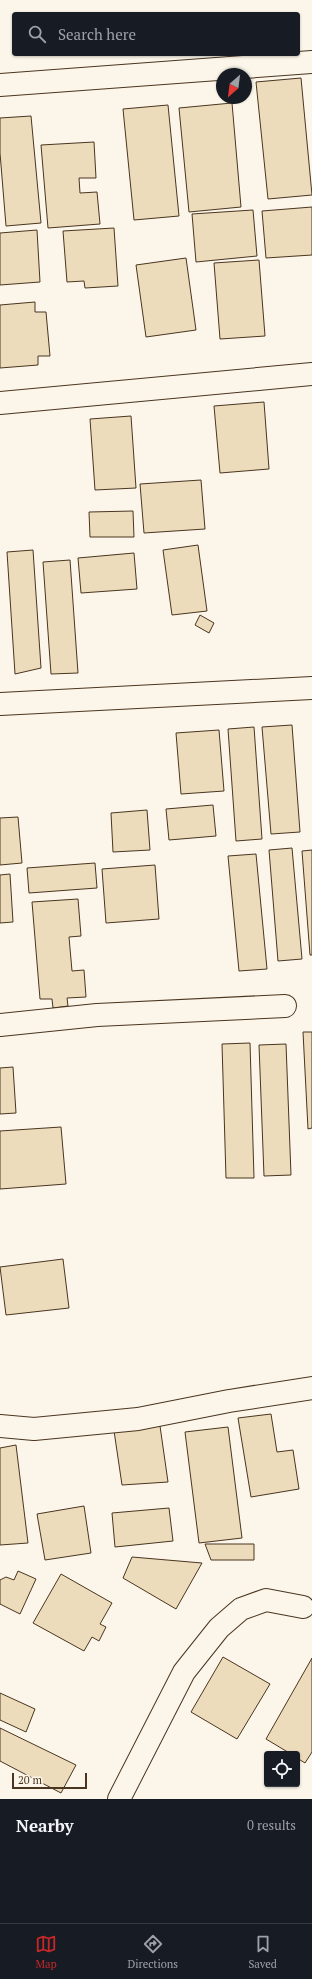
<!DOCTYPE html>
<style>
:root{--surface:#171b24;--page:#20242c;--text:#f1f3f6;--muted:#9ea1a6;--line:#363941;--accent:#c62828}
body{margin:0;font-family:"PT Serif",serif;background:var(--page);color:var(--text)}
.controls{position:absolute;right:12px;bottom:12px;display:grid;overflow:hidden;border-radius:4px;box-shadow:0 1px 3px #0004}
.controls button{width:36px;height:36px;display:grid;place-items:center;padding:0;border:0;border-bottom:1px solid var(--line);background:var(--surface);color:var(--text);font:20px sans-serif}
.compass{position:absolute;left:216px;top:68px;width:36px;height:36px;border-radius:50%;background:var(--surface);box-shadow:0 1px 3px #0004;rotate:208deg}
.scale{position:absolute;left:12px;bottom:10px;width:75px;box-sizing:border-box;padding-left:4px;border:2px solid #4a3520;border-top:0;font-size:11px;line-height:14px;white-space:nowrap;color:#4a3520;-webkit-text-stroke:3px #fbf6e9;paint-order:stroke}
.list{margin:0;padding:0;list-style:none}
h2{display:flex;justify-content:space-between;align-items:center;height:52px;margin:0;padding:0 16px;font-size:17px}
h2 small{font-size:13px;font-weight:400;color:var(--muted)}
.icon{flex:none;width:22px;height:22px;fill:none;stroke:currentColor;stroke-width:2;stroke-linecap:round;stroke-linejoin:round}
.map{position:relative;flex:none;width:312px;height:1799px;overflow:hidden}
.search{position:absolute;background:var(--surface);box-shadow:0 1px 3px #0004;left:12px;right:12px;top:12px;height:44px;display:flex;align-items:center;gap:10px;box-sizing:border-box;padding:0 14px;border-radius:4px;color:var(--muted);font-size:15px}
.sheet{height:124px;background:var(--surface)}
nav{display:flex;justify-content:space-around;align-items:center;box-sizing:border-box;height:56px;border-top:1px solid var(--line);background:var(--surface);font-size:11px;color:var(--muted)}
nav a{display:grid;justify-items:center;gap:2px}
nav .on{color:var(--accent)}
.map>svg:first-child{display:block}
.building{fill:#ecdcbc;stroke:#4a3520}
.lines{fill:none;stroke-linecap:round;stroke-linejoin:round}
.minor-casing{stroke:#4a3520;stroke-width:24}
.minor{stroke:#fbf6e9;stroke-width:22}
</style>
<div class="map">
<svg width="312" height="1799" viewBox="0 0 312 1799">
<rect width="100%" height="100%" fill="#fbf6e9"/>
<!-- building -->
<path class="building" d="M 301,78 L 312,195 L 268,199 L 256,82 Z
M 232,103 L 241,207 L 189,212 L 179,108 Z
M 168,105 L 179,216 L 134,220 L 123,109 Z
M 31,116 L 41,223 L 6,226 L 0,153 L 0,118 Z
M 94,142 L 96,178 L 79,178 L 80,193 L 97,192 L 100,224 L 48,228 L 41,145 Z
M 312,207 L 312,255 L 266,258 L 262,211 Z
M 253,210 L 257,256 L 196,262 L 192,214 Z
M 114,228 L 118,286 L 85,288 L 84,281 L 67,282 L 63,231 Z
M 37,230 L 40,282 L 0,285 L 0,233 Z
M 186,258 L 196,330 L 146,337 L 136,265 Z
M 259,260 L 265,336 L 220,339 L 214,263 Z
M 35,302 L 35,312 L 46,312 L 50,356 L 38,356 L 38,365 L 0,368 L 0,305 Z
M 264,402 L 269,469 L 220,473 L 214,406 Z
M 131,416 L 136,488 L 95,490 L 90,419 Z
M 201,480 L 205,529 L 144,533 L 140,484 Z
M 133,511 L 134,537 L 90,537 L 89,512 Z
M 198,545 L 207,611 L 172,615 L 163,550 Z
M 33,550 L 41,668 L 15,674 L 7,552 Z
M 134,553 L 137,589 L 81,593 L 78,558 Z
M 70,560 L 78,673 L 51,674 L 43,562 Z
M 200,615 L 214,623 L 209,633 L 195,625 Z
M 292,725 L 300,832 L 271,834 L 262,727 Z
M 254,727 L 262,839 L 236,841 L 228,729 Z
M 219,730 L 224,791 L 181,794 L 176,733 Z
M 213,805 L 216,836 L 169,840 L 166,809 Z
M 147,810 L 150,850 L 113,852 L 111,813 Z
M 18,817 L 22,863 L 0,865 L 0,818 Z
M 292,848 L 302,959 L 278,961 L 269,850 Z
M 312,850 L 312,955 L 310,955 L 302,851 Z
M 256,854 L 267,969 L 239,971 L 228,856 Z
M 95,863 L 97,888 L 29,893 L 27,868 Z
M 155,865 L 159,919 L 106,923 L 102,869 Z
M 10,874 L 13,922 L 0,923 L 0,875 Z
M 78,899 L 81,936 L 69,937 L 72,971 L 84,970 L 86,997 L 67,998 L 68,1006 L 53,1008 L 52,999 L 40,999 L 32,902 Z
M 303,1032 L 312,1032 L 312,1128 L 308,1129 Z
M 250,1043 L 254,1178 L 226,1178 L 222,1044 Z
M 286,1044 L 291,1175 L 264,1176 L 259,1045 Z
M 13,1067 L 16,1113 L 0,1114 L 0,1068 Z
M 61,1127 L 66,1184 L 0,1189 L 0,1131 Z
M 63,1259 L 69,1308 L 6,1315 L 0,1267 Z
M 271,1414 L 277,1452 L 293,1450 L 299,1489 L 251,1497 L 238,1418 Z
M 159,1419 L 168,1482 L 122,1485 L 113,1424 Z
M 228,1427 L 242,1538 L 199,1543 L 185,1432 Z
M 16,1445 L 28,1543 L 0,1545 L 0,1448 Z
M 84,1506 L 91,1553 L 45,1560 L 37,1514 Z
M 169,1508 L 173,1541 L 115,1547 L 112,1513 Z
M 205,1544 L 254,1544 L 254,1560 L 211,1560 Z
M 132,1557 L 202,1563 L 176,1609 L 123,1578 Z
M 18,1571 L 36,1579 L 20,1614 L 0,1604 L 0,1580 L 6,1577 L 14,1580 Z
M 61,1574 L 112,1603 L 100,1624 L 106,1627 L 99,1641 L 92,1637 L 84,1651 L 33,1623 Z
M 223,1657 L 270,1684 L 237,1739 L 191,1712 Z
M 312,1658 L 312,1752 L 305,1763 L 297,1758 L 297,1754 L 291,1754 L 266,1739 Z
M 0,1693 L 35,1709 L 26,1732 L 0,1720 Z
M 0,1728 L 76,1765 L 61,1793 L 0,1761 Z"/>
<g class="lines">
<defs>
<path id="minor" d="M 0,85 L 312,62
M 0,403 L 312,374
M 0,704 L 312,688
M 0,1025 L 97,1015 L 285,1006
M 0,1426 L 34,1429 L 138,1419 L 229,1401 L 312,1388
M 119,1799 L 184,1672 L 219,1628 L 241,1609 L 266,1600 L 303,1607"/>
</defs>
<!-- minor casing -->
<use href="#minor" class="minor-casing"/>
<!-- minor -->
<use href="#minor" class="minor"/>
</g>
</svg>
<div class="controls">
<button><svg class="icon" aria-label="locate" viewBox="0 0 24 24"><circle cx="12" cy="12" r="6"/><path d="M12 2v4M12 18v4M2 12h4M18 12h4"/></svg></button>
</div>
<svg class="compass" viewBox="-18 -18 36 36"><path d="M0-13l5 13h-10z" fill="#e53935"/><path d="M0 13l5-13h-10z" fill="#9ea1a6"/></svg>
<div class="scale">20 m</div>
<div class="search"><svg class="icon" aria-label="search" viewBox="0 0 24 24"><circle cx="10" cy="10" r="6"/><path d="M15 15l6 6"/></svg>Search here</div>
</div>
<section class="sheet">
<h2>Nearby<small>0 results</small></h2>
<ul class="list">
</ul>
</section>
<nav>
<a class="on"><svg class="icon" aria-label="map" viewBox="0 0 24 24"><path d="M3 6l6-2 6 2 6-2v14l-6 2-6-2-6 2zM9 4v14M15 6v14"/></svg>Map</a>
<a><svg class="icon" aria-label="directions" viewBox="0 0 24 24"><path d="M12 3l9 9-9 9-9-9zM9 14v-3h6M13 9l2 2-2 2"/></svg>Directions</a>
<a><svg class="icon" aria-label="saved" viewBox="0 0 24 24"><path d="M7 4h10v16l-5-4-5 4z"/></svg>Saved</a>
</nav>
